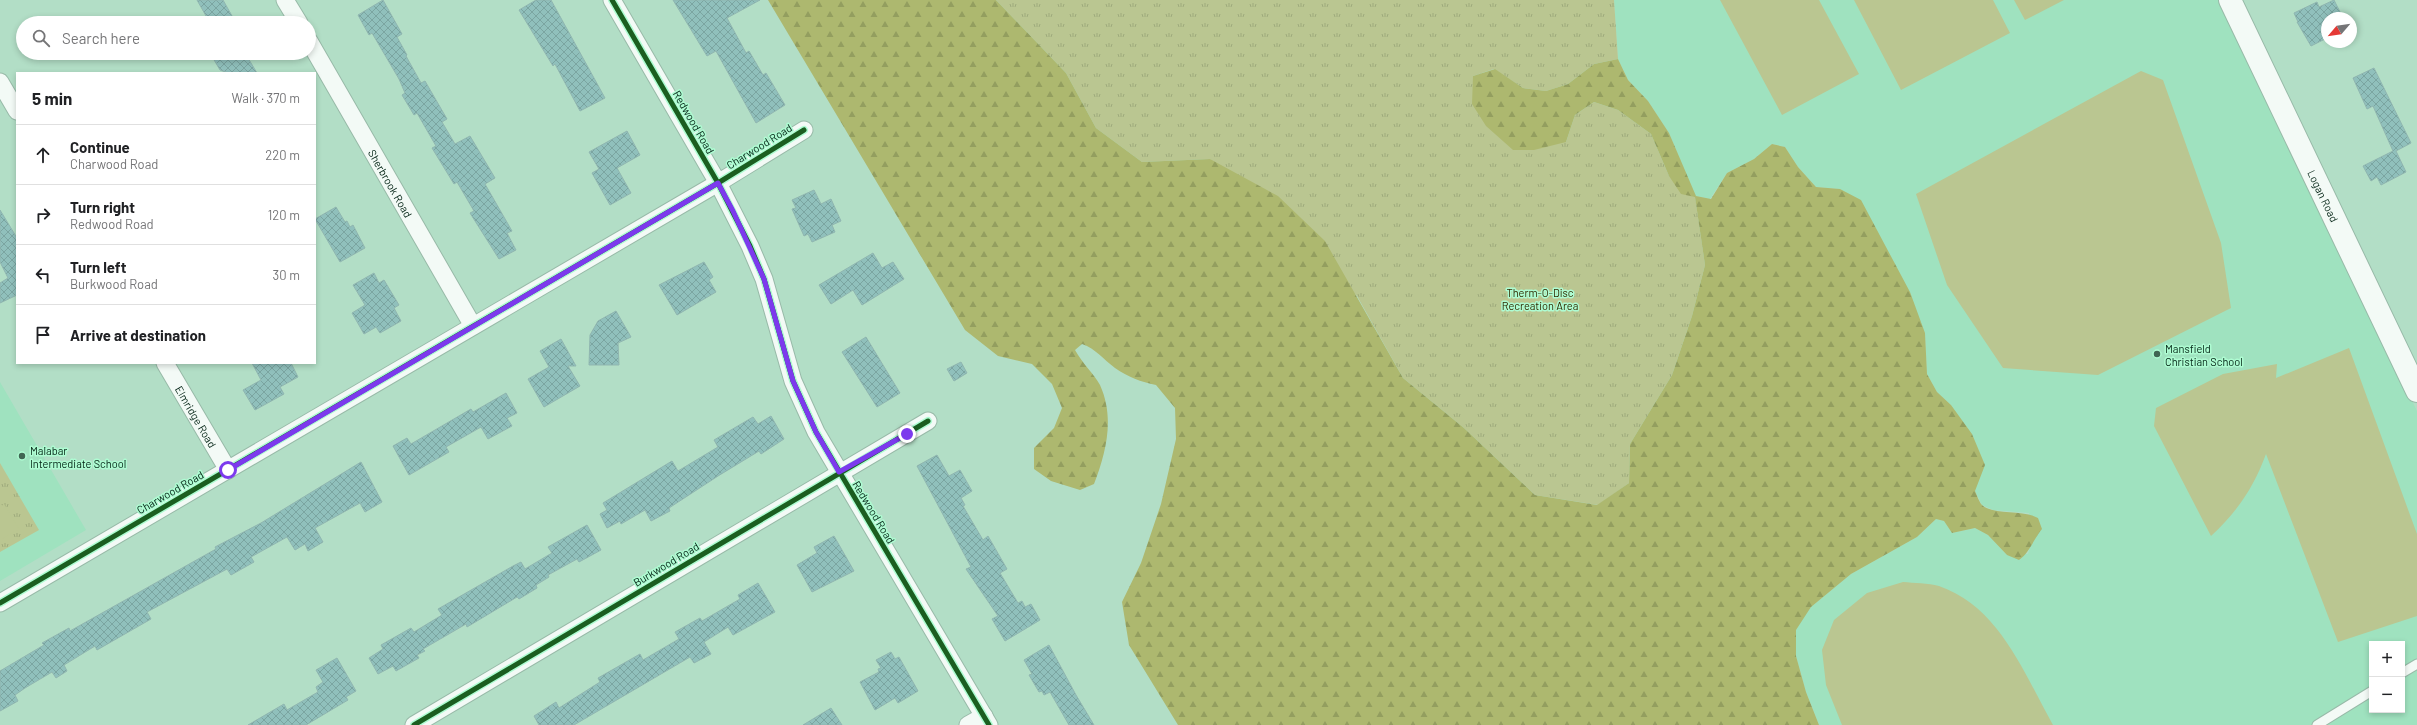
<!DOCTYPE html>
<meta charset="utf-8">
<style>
:root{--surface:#fff;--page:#f2f2f2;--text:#202124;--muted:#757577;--line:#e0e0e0}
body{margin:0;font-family:Barlow,sans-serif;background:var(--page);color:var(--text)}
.controls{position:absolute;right:12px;bottom:12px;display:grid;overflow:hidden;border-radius:0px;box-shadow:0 2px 6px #0003}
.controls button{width:36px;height:36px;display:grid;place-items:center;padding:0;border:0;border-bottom:1px solid var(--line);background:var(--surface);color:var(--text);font:20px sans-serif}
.compass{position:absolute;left:2321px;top:12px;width:36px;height:36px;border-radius:50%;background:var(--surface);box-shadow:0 2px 6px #0003;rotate:241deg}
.stop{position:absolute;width:12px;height:12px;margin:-9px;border:3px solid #7c3aed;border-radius:50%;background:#fff}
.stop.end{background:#7c3aed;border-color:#fff;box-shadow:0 1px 4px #0008}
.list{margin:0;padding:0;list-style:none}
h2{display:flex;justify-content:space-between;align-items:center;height:52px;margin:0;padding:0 16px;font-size:17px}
h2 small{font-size:13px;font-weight:400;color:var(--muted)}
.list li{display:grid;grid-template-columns:26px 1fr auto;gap:12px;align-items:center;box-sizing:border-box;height:60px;padding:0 16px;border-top:1px solid var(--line)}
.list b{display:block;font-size:15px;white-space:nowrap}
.list p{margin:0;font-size:13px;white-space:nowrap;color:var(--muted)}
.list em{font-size:13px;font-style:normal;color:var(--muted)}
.icon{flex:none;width:22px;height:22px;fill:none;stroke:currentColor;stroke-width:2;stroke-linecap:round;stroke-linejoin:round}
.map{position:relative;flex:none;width:2417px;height:725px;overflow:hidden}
.search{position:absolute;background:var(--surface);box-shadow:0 2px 6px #0003;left:16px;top:16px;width:300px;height:44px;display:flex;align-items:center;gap:10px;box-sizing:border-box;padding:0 14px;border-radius:22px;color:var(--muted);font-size:15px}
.panel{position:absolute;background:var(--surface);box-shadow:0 2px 6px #0003;left:16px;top:72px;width:300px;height:292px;border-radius:0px}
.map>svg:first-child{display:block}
.built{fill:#9fe2bf;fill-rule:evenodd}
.grass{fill:url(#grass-tufts)}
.forest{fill:url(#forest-firs)}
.garden{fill:#bac691}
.building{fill:url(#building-cross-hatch);stroke:#90b6b0}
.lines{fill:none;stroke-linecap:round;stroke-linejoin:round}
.lane-casing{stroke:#98baa8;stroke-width:11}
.street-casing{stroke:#98baa8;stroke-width:19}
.secondary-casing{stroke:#98baa8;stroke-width:24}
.lane{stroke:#f3faf6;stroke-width:9}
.street{stroke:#f3faf6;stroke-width:17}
.secondary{stroke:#f3faf6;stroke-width:22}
.cycleway-casing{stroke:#aefcd2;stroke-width:8}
.cycleway{stroke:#1b5e20;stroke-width:5}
.route{stroke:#7c3aed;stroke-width:5}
.poi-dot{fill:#406553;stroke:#aefcd2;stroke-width:1.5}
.labels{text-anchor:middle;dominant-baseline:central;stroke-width:3;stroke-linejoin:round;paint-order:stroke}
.street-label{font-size:11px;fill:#032415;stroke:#aefcd2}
.park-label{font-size:11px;fill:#312a00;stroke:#aefcd2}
.poi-label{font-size:11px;fill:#032415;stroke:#aefcd2;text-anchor:start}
</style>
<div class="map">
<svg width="2417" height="725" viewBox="0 0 2417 725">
<defs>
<pattern id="grass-tufts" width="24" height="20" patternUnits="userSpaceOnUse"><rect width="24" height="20" fill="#bac691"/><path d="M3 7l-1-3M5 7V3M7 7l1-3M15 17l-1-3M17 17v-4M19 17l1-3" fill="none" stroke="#9eaa7c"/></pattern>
<pattern id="forest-firs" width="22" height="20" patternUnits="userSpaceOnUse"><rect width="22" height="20" fill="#adb86f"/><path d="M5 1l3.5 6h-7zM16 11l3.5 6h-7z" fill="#939e5f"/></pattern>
<pattern id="building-cross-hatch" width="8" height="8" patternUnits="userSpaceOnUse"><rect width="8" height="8" fill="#90c0bc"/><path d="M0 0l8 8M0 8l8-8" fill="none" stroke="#7ba5a1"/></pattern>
</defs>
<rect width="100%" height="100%" fill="#b2dec6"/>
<!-- built -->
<path class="built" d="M 1614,0 L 2219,0 L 2417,411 L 2417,725 L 1819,725 L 1806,692 L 1796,656 L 1795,630 L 1811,607 L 1851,574 L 1917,537 L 1936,519 L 1944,521 L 1952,533 L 1975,528 L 1988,535 L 2007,555 L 2028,554 L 2032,540 L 2029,513 L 1993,510 L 1982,505 L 1975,491 L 1951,405 L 1937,392 L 1927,374 L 1925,333 L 1840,189 L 1816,187 L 1798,167 L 1785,147 L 1772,144 L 1754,159 L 1727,173 L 1710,199 L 1695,196 L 1669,133 L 1648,101 L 1628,80 L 1618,59 ZM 2372,644 L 2402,644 L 2402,710 L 2372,710 Z
M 0,382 L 86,530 L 0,581 Z"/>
<!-- grass -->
<path class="grass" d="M 996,0 L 1614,0 L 1618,59 L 1594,64 L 1568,84 L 1546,91 L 1523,88 L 1494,69 L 1473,76 L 1566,142 L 1575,115 L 1594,102 L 1618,110 L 1651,134 L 1669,176 L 1695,196 L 1705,265 L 1692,316 L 1672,375 L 1630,444 L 1629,483 L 1598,505 L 1535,495 L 1464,428 L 1403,378 L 1357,296 L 1210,159 L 1142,162 L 1096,128 L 1066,73 Z
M 0,463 L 39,530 L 0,552 Z"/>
<!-- forest -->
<path class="forest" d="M 768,0 L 996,0 L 1066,73 L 1096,128 L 1142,162 L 1210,159 L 1278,196 L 1325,241 L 1403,378 L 1464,428 L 1535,495 L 1597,505 L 1629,483 L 1630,444 L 1672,375 L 1692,316 L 1705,265 L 1695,197 L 1681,194 L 1669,176 L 1651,134 L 1618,110 L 1594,102 L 1575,115 L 1566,142 L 1534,150 L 1513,150 L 1486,126 L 1472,104 L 1473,76 L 1495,69 L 1523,88 L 1546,91 L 1568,84 L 1594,64 L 1618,59 L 1628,80 L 1648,101 L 1669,133 L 1696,196 L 1711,199 L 1727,173 L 1754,159 L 1772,144 L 1785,147 L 1798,167 L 1816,187 L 1840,189 L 1861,200 L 1910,292 L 1925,333 L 1927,374 L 1937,392 L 1951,405 L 1972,434 L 1985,465 L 1975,491 C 1977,495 1979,502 1982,505 C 1994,516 2023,509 2038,518 L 2042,529 C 2033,540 2030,552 2019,560 L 2007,555 L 1988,535 L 1975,528 L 1952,533 L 1944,521 L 1936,519 L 1917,537 L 1851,574 L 1811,607 L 1796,630 L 1796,656 L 1806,692 L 1819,725 L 1178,725 L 1129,645 L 1122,602 L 1141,563 L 1161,504 L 1176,439 L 1175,408 L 1156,385 C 1141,382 1128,377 1115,368 C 1103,359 1096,349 1082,344 L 1075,350 C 1082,363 1095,375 1100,385 C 1115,418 1106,453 1094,484 L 1080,490 L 1051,481 L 1034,469 L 1034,448 L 1054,428 L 1062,408 L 1052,384 L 1032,364 L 998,356 L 965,330 Z"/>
<!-- garden -->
<path class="garden" d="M 1720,0 L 1819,0 L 1859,74 L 1782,115 Z
M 1854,0 L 1993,0 L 2010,33 L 1901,90 Z
M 2014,0 L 2064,0 L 2025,20 Z
M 2141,71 L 2163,80 L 2221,243 L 2231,308 L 2098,375 L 2003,368 L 1947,285 L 1916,194 Z
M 2349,348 L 2417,534 L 2417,616 L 2338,642 L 2266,454 C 2254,487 2237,512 2211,536 L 2154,426 L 2156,408 L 2223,374 L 2277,364 L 2276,378 Z
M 4,504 L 19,529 L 0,540 L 0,507 Z
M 1903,582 C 1914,583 1928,583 1939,586 C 2000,607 2024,674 2053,725 L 1842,725 L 1826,685 L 1822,650 L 1834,620 L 1867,593 Z"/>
<!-- building -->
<path class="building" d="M 197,0 L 223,0 L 236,23 L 210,23 Z
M 383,0 L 402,34 L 397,37 L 407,55 L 406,56 L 421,83 L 425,81 L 447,119 L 442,122 L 455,144 L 470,136 L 495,178 L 485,184 L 512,231 L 507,233 L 516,250 L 499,259 L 470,213 L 474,211 L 457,182 L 454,184 L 432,148 L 436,146 L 417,113 L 414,115 L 402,95 L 405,93 L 399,79 L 372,33 L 369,35 L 358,15 Z
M 536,0 L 551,0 L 605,98 L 580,111 L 555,64 L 553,66 L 519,10 Z
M 673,0 L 760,0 L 727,18 L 746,53 L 749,51 L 763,75 L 766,73 L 785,105 L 756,123 L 716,51 L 707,56 Z
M 2334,0 L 2342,16 L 2327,18 L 2327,38 L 2311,46 L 2297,22 L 2298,22 L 2294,13 L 2317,2 L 2319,7 Z
M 210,53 L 245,53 L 257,73 L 228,73 L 220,70 Z
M 2374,68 L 2411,143 L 2396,151 L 2406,172 L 2381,185 L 2377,177 L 2371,181 L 2363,166 L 2393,151 L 2373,106 L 2367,109 L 2353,78 Z
M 627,131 L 640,155 L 617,168 L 631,193 L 610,205 L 592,173 L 599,169 L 589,152 Z
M 814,190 L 821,204 L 831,199 L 841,221 L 832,225 L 835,232 L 812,242 L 808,234 L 804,236 L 792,209 L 796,208 L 792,200 Z
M 336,207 L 345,222 L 347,221 L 350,227 L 353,225 L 365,248 L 340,262 L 315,219 Z
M 0,210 L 17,238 L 17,295 L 0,303 L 0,283 L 8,278 L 0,262 Z
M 873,253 L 882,268 L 893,262 L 904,279 L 862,305 L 853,290 L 831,304 L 819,285 Z
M 704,262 L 713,277 L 709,280 L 716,292 L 677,315 L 659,285 Z
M 374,273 L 379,283 L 384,280 L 399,305 L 394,308 L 401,321 L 380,333 L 376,327 L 364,334 L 352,313 L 365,305 L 353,285 Z
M 616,311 L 631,337 L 618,343 L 619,365 L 589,365 L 590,335 L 598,321 Z
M 866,337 L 900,393 L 877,407 L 842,352 Z
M 561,339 L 576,366 L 568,366 L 580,386 L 544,407 L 528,379 L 549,367 L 540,351 Z
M 961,362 L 967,373 L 954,381 L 947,369 Z
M 252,363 L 291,363 L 298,377 L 280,387 L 284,394 L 255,410 L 243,390 L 261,380 Z
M 506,393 L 517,413 L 507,418 L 512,426 L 488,439 L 481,427 L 446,447 L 449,452 L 409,475 L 393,446 L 407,438 L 411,444 L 471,409 L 473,412 Z
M 771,416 L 784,439 L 761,454 L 759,451 L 718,476 L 669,508 L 670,511 L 651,521 L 645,510 L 621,524 L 620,521 L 607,528 L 600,514 L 607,510 L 603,503 L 672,461 L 678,471 L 718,447 L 714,440 L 753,417 L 758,424 Z
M 937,455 L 949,476 L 960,470 L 972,491 L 961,498 L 965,505 L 963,506 L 983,540 L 988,536 L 1007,569 L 1000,573 L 1018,603 L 1022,601 L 1025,607 L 1031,604 L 1040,620 L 1005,641 L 992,619 L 998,616 L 966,569 L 971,567 L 917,466 Z
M 361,462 L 382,502 L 365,512 L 360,503 L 315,528 L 323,542 L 308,551 L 305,544 L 295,550 L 287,537 L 251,557 L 254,562 L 231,575 L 227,569 L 147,612 L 151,619 L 97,650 L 95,646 L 64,665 L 67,671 L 56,678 L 52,672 L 25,688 L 15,695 L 18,701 L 0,711 L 0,671 L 44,645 L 42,643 L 69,628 L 70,631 L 216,549 L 215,547 L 261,523 Z
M 587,525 L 601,550 L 579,562 L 577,559 L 548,575 L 549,577 L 536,585 L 537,588 L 519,599 L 517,597 L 467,627 L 466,624 L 423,649 L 425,651 L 417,655 L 419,658 L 396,671 L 393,666 L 378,674 L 369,658 L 383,649 L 381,645 L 411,628 L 414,632 L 442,615 L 438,609 L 513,566 L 521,562 L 525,569 L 552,553 L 548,547 Z
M 834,536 L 854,571 L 812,592 L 797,565 L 817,553 L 814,547 Z
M 758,583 L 775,612 L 733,635 L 728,627 L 704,642 L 711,654 L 694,663 L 690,657 L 574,725 L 539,725 L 534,716 L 556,702 L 559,708 L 600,682 L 598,678 L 640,654 L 643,660 L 679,639 L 675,632 L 700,618 L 702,621 L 740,599 L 738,595 Z
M 1049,645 L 1076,695 L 1094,725 L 1069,725 L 1050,692 L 1044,695 L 1042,691 L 1039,692 L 1029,675 L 1032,674 L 1024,660 Z
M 891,652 L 895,659 L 899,657 L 918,691 L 898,703 L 895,698 L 875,710 L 860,682 L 879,672 L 878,669 L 881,668 L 876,660 Z
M 337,658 L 356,691 L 346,697 L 348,700 L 306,725 L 248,725 L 284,704 L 287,710 L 318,692 L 316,687 L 323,682 L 316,670 Z
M 831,708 L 842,725 L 803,725 Z"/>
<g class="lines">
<defs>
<path id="lane" d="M 2402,673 L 2417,664
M 2317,725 L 2372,691"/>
<g id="street">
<path d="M 285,0 L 299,23"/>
<path d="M 612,0 L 718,183 L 750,246 L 764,279 L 793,381 L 816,432 L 989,725"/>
<path id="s1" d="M 309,41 L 473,326"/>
<path d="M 0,82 L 17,111"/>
<path id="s2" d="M 165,363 L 228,470"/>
<path d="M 0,603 L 718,183 L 804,130"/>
<path d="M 414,725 L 928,421"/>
<path d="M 968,725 L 984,716"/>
</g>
<g id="secondary">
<path id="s3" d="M 2230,0 L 2417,391"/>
</g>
</defs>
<!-- lane casing -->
<use href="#lane" class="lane-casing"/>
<!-- street casing -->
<use href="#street" class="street-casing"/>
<!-- secondary casing -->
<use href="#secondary" class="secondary-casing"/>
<!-- lane -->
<use href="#lane" class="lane"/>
<!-- street -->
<use href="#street" class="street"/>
<!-- secondary -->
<use href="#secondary" class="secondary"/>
<defs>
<path id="cycleway" d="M 612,0 L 718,183 L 750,246 L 764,279 L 793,381 L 816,432 L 989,725
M 0,603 L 718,183 L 804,130
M 414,725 L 928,421"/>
</defs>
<!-- cycleway casing -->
<use href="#cycleway" class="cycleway-casing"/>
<!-- cycleway -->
<use href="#cycleway" class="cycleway"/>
</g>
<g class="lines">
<!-- route -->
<path class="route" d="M 228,470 L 718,183 L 733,211 L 764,279 L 793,381 L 816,432 L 839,472 L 907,434"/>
</g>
<!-- markers -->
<g class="poi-dot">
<circle cx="2157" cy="354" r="4"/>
<circle cx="22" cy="456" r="4"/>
</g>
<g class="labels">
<!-- street labels -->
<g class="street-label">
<text transform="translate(694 122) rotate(60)">Redwood Road</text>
<text transform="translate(759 146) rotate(-32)">Charwood Road</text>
<text stroke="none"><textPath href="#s1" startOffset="164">Sherbrook Road</textPath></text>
<text stroke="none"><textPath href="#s3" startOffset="217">Logan Road</textPath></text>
<text stroke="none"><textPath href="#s2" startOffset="62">Elmridge Road</textPath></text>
<text transform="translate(170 492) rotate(-30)">Charwood Road</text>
<text transform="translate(874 512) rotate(59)">Redwood Road</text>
<text transform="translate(666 564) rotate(-31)">Burkwood Road</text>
</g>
<!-- park labels -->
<g class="park-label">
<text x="1540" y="292">Therm-O-Disc<tspan x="1540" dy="13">Recreation Area</tspan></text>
</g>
<!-- poi labels -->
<g class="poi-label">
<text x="2165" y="348">Mansfield<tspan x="2165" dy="13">Christian School</tspan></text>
<text x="30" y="450">Malabar<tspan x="30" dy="13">Intermediate School</tspan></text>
</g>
</g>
</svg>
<div class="controls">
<button>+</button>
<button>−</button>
</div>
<svg class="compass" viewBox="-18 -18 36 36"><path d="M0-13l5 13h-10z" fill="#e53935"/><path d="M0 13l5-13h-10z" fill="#757577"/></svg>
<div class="stop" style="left:228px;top:470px"></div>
<div class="stop end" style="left:907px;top:434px"></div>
<div class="search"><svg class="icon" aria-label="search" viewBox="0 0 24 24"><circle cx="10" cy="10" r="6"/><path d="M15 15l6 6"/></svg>Search here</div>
<section class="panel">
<h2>5 min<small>Walk · 370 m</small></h2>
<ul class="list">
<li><svg class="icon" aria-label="ahead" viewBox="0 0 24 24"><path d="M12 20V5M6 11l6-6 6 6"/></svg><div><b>Continue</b><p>Charwood Road</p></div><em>220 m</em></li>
<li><svg class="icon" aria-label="right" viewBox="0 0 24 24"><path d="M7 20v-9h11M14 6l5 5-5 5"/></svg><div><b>Turn right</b><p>Redwood Road</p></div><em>120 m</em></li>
<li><svg class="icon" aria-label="left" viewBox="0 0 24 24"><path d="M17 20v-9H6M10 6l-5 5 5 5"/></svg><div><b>Turn left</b><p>Burkwood Road</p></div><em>30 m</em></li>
<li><svg class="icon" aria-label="arrive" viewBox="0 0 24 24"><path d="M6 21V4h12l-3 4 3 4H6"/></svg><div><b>Arrive at destination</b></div></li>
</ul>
</section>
</div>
